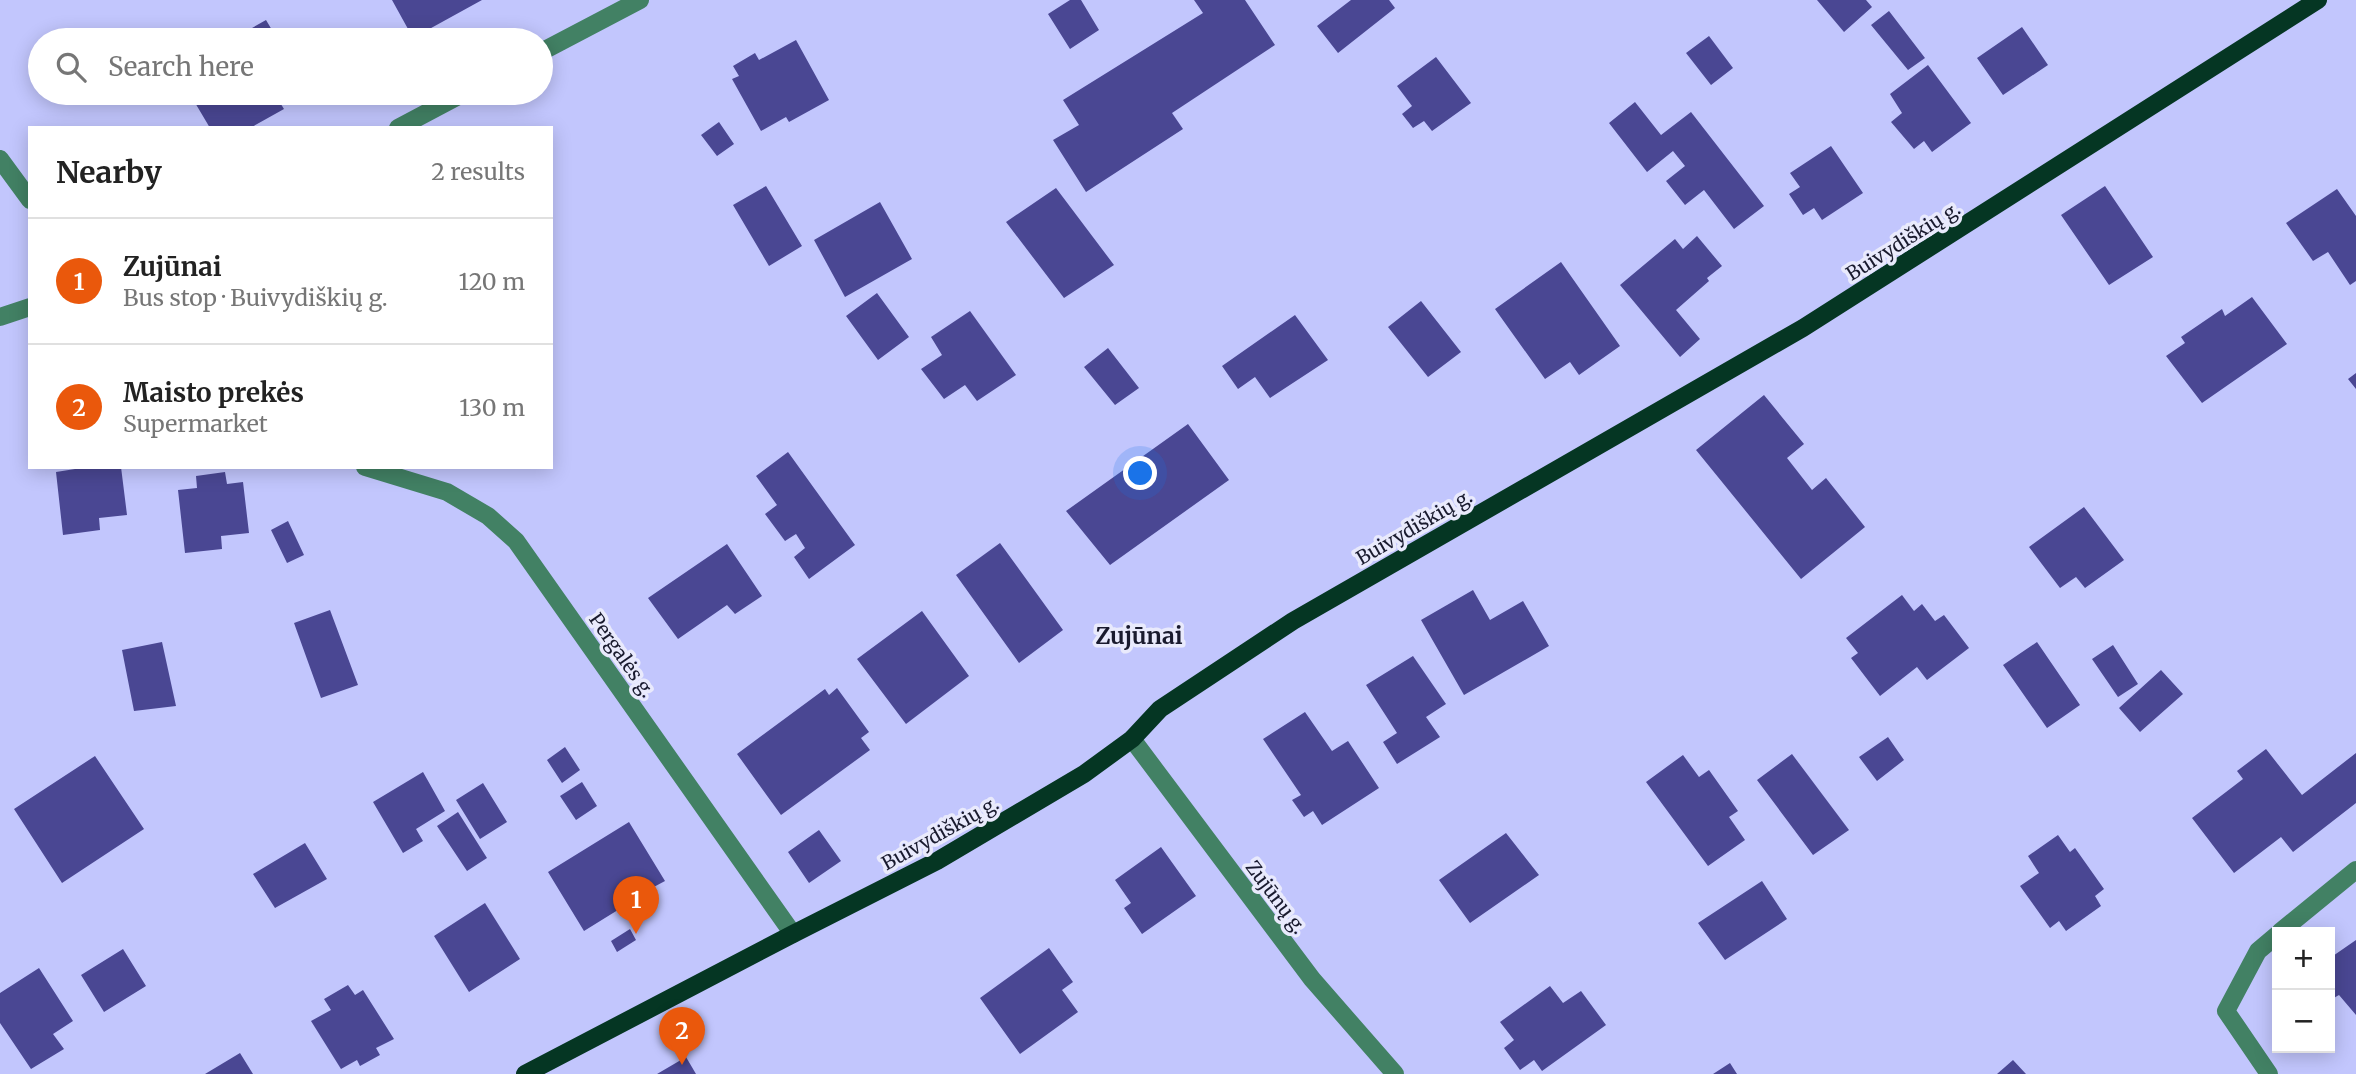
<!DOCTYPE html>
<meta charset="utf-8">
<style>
:root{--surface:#fff;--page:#f6f6f6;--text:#222;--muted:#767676;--line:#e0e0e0;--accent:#ea580c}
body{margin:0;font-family:Merriweather,serif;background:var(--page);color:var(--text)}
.controls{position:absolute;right:21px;bottom:21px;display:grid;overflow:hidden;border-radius:0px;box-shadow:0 4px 18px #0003}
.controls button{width:63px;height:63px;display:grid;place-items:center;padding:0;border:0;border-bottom:2px solid var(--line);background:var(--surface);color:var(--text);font:35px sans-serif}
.you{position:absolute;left:1141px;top:474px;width:24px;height:24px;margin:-18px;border:5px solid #fff;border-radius:50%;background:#1a73e8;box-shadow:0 0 0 10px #1a73e833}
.badge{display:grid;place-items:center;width:46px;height:46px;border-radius:50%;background:var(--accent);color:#fff;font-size:23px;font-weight:700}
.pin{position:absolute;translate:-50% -58px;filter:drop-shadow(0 2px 4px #0008)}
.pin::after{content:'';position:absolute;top:37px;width:24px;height:21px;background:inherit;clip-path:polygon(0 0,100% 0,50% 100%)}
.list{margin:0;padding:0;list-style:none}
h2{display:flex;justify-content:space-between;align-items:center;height:91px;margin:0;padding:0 28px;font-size:30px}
h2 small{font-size:23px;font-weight:400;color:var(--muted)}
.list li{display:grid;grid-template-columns:46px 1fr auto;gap:21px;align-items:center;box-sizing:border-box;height:126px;padding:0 28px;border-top:2px solid var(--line)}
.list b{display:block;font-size:26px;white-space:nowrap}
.list p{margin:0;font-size:23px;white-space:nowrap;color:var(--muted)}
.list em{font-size:23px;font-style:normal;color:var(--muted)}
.icon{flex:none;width:38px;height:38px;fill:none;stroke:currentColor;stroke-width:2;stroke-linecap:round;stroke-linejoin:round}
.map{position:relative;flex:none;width:2356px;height:1074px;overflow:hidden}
.search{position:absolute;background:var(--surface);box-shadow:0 4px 18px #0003;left:28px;top:28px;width:525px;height:77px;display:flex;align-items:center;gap:18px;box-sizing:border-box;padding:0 24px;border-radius:38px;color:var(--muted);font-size:26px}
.panel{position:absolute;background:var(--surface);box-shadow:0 4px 18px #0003;left:28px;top:126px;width:525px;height:343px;border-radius:0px}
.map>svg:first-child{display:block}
.building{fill:#4a4793}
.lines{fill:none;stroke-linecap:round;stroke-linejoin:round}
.minor{stroke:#428164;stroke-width:18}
.major{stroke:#053623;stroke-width:18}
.labels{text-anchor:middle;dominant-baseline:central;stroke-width:7;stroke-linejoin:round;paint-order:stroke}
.street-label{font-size:19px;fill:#191a2e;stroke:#e9eafc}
.quarter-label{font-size:23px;font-weight:bold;fill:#191a2e;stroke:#e9eafc}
</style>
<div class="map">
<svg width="2356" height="1074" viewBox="0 0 2356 1074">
<rect width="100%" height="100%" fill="#c2c6fd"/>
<!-- building -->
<path class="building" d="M 392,0 L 482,0 L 413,38 Z
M 1070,0 L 1081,0 L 1099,30 L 1070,49 L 1048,14 Z
M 1194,0 L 1245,0 L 1275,45 L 1172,113 L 1183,129 L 1086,192 L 1053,140 L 1079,125 L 1063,100 L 1203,13 Z
M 1351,0 L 1389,0 L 1395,8 L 1338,53 L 1317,26 Z
M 1817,0 L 1866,0 L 1872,7 L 1844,32 Z
M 1889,11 L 1925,58 L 1908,70 L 1871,25 Z
M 266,20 L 278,40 L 231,40 Z
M 2022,27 L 2048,65 L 2003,95 L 1977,58 Z
M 1709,36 L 1733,68 L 1711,85 L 1686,53 Z
M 796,40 L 829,100 L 789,122 L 786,117 L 761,131 L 732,79 L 739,76 L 733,66 L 755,53 L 759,60 Z
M 1436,57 L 1471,103 L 1432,131 L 1424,121 L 1413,128 L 1402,114 L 1412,106 L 1397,86 Z
M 1928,65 L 1971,123 L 1932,152 L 1924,141 L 1914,149 L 1891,122 L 1902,113 L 1890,94 Z
M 209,93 L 274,93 L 284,109 L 250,128 L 210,128 L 194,101 Z
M 1635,102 L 1661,135 L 1691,112 L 1764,206 L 1734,229 L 1704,190 L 1685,205 L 1666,181 L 1685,166 L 1673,151 L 1647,172 L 1609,123 Z
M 719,122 L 734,144 L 717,156 L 701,135 Z
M 1831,146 L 1863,193 L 1822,220 L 1814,208 L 1803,215 L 1789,194 L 1800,187 L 1790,173 Z
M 766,186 L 802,246 L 769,266 L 733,205 Z
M 2105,186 L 2153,257 L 2109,285 L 2061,215 Z
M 1056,188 L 1114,265 L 1064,298 L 1006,222 Z
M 2337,189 L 2356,216 L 2356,281 L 2350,285 L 2328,252 L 2313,261 L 2286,223 Z
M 880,202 L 912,259 L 845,297 L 814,240 Z
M 1697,236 L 1722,266 L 1707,278 L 1709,281 L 1676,310 L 1700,339 L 1680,357 L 1620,285 L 1675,239 L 1683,249 Z
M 1561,262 L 1620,346 L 1579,375 L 1570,362 L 1545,379 L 1495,309 Z
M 877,293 L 909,337 L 878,360 L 846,316 Z
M 2252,297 L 2287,344 L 2202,403 L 2166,356 L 2185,343 L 2181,337 L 2222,309 L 2225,316 Z
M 1421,301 L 1461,352 L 1428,377 L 1388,327 Z
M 970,311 L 1016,375 L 977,401 L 965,385 L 944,399 L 921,369 L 942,355 L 931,337 Z
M 1295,315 L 1328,360 L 1270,398 L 1255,377 L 1238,389 L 1222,366 Z
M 1108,348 L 1139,388 L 1115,405 L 1084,367 Z
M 2356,373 L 2356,389 L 2348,379 Z
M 1764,395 L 1804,444 L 1787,458 L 1812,490 L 1826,478 L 1865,527 L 1801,579 L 1696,450 Z
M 1188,424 L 1229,480 L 1110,565 L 1066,511 Z
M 788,452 L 855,545 L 809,579 L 794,557 L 805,548 L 796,534 L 785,541 L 765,514 L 777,505 L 756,476 Z
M 75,467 L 121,467 L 127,515 L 99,518 L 100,530 L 63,535 L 56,472 L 75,469 Z
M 225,472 L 227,484 L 243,482 L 249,533 L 221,536 L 222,549 L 185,553 L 178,490 L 197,488 L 196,476 Z
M 2084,507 L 2124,560 L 2085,588 L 2076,577 L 2060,588 L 2029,547 Z
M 288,521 L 304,555 L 287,563 L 271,530 Z
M 1000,543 L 1063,630 L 1019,663 L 956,575 Z
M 727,544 L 762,596 L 735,614 L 727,605 L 678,639 L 648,598 Z
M 1473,590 L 1490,620 L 1523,601 L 1549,646 L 1464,695 L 1421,620 Z
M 1902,595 L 1914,611 L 1922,604 L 1935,621 L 1944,615 L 1969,648 L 1927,680 L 1917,667 L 1880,696 L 1851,658 L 1858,653 L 1846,638 Z
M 330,610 L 358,685 L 321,698 L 294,623 Z
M 922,611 L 969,676 L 906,724 L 857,659 Z
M 162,642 L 176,706 L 134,711 L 122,650 Z
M 2037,642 L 2080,705 L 2047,728 L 2003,665 Z
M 2113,645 L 2138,684 L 2118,697 L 2092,659 Z
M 1413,656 L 1446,704 L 1426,717 L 1440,737 L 1397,764 L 1383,742 L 1397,733 L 1366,685 Z
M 2161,670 L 2183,694 L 2140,732 L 2119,708 Z
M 837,688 L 869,732 L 861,738 L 870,750 L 781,815 L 737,754 L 825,689 L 829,695 Z
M 1305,712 L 1332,751 L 1348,741 L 1379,788 L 1322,825 L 1313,811 L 1304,817 L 1292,800 L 1301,795 L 1263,739 Z
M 1888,737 L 1904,760 L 1877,781 L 1859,757 Z
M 565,747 L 580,770 L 562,783 L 547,760 Z
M 2266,749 L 2302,795 L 2356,753 L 2356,803 L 2293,852 L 2281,837 L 2234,873 L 2192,818 L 2243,779 L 2237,771 Z
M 1792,754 L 1849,830 L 1813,855 L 1757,780 Z
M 1683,755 L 1699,777 L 1709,770 L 1738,811 L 1729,817 L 1745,840 L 1708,866 L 1646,782 Z
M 95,756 L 144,829 L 62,883 L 14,809 Z
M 423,772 L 445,811 L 416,829 L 423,841 L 403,853 L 373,802 Z
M 582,782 L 597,806 L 576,820 L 560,796 Z
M 483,783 L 507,822 L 480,839 L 456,800 Z
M 458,812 L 487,858 L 467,871 L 437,826 Z
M 629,822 L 665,881 L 650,889 L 658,901 L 641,911 L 634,900 L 584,931 L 548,872 Z
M 819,830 L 841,861 L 809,883 L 788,852 Z
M 1506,833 L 1539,875 L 1470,923 L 1439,880 Z
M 2058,835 L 2070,852 L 2075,848 L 2104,889 L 2095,896 L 2101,906 L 2066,931 L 2059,921 L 2050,928 L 2020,886 L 2039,873 L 2028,856 Z
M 305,843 L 327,879 L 275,908 L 253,874 Z
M 1161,847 L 1196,896 L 1142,934 L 1124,908 L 1131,903 L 1115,880 Z
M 1762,881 L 1787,919 L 1725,960 L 1698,923 Z
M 485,903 L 520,959 L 469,992 L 434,936 Z
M 630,929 L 636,940 L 617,952 L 611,941 Z
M 2356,940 L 2356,1015 L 2339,995 L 2332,999 L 2330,996 L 2330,958 Z
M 1049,948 L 1073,982 L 1062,990 L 1078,1012 L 1020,1054 L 980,998 Z
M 123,949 L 146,986 L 104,1012 L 81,975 Z
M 39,968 L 73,1021 L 53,1034 L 64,1049 L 31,1069 L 0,1023 L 0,993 Z
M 348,985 L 355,995 L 363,990 L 394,1039 L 376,1048 L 380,1055 L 360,1066 L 357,1060 L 341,1069 L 311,1021 L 331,1010 L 324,999 Z
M 1550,986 L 1563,1003 L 1581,991 L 1606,1025 L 1542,1071 L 1534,1060 L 1520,1070 L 1504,1048 L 1514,1040 L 1500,1022 Z
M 240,1053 L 253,1074 L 205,1074 Z
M 686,1057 L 696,1074 L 657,1074 Z
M 2013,1060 L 2026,1074 L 1997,1074 Z
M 1730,1063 L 1737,1074 L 1713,1074 Z"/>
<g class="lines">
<!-- minor -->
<path class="minor" d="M 541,52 L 640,0
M 398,128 L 464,93
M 0,159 L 30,200
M 0,317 L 30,307
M 365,467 L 447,492 L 488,516 L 516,541 L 793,934
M 1132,739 L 1312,979 L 1395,1074
M 2280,932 L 2356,870
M 2269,1074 L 2226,1011 L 2258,951 L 2277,935"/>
<!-- major -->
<path class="major" d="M 525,1074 L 793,934 L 937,861 L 1084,774 L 1132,739 L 1160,709 L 1293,621 L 1803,328 L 2318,0"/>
</g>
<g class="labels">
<!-- street labels -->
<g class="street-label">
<text transform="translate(1903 241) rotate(-32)">Buivydiškių g.</text>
<text transform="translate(1414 527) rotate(-30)">Buivydiškių g.</text>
<text transform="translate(622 655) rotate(55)">Pergalės g.</text>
<text transform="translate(940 833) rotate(-29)">Buivydiškių g.</text>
<text transform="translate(1276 897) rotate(53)">Zujūnų g.</text>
</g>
<!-- quarter labels -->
<g class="quarter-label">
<text x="1139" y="635">Zujūnai</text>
</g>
</g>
</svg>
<div class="controls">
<button>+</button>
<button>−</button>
</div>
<div class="you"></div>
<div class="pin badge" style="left:636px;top:934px">1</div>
<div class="pin badge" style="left:682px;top:1065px">2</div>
<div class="search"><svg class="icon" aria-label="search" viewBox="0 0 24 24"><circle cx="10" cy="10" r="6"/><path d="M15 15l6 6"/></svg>Search here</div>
<section class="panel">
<h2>Nearby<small>2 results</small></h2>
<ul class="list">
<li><span class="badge">1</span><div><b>Zujūnai</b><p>Bus stop · Buivydiškių g.</p></div><em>120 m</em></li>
<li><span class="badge">2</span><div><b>Maisto prekės</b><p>Supermarket</p></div><em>130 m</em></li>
</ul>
</section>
</div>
